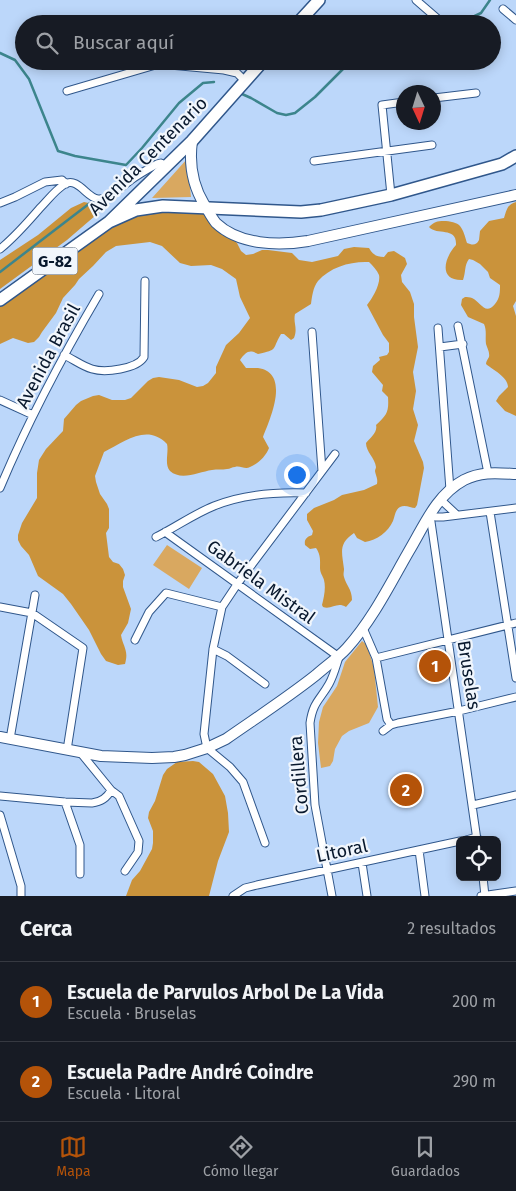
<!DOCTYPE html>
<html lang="es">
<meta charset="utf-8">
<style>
:root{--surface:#171b24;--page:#20242c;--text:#f1f3f6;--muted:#9ea1a6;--line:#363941;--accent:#b45309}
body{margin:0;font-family:"Fira Sans",sans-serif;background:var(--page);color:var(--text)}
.controls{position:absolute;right:15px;bottom:15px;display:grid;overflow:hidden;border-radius:8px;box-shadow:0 2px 12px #0003}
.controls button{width:45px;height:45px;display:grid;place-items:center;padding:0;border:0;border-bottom:1px solid var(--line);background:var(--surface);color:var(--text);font:25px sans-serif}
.compass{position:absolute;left:396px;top:85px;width:45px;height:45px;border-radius:50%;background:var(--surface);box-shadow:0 2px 12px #0003;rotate:176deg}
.you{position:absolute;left:296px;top:474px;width:18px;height:18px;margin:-12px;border:4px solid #fff;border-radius:50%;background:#1a73e8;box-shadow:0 0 0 8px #1a73e833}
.badge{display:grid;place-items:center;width:32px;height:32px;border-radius:50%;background:var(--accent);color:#fff;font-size:16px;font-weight:700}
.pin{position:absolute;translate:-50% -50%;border:2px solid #fff;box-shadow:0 1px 5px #0006}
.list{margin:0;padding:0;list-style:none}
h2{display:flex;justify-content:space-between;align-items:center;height:65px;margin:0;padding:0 20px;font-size:21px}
h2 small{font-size:16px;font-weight:400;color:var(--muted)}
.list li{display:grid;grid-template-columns:32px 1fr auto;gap:15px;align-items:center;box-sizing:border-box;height:80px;padding:0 20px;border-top:1px solid var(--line)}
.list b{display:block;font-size:19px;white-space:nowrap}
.list p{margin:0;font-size:16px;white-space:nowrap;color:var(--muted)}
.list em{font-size:16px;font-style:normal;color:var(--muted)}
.icon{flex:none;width:28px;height:28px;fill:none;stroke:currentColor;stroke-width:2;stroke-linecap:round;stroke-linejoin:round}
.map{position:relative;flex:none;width:516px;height:896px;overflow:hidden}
.search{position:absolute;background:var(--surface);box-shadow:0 2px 12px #0003;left:15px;right:15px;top:15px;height:55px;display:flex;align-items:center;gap:12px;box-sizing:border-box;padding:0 18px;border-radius:28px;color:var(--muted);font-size:19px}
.sheet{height:225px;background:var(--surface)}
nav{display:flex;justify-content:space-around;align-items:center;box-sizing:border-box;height:70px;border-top:1px solid var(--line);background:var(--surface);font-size:14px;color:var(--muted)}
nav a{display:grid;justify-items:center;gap:2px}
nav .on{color:var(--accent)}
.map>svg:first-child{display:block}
.green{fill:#d9a860}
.forest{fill:#ca933b}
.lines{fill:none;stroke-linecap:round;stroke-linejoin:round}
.stream{stroke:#3c858c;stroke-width:2.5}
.street-casing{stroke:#30578b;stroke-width:9}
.secondary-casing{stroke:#30578b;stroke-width:12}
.primary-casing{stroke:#30578b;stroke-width:14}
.street{stroke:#fff;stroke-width:7}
.secondary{stroke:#fff;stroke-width:10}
.primary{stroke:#fff;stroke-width:11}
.labels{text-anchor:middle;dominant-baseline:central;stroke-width:4.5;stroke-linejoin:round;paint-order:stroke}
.shield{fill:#f1f6fc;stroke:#4e5b6b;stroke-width:1}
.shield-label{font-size:16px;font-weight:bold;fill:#08182d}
.street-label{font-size:18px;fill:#08182d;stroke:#f1f6fc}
</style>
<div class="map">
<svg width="516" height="896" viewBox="0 0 516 896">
<rect width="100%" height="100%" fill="#bcd7fa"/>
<!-- green -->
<path class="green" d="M 187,159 L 191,197 L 152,198 Z
M 167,545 L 202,568 L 189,589 L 153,565 Z
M 362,641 L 367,645 L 374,668 L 378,707 L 369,723 L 349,731 L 342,736 L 335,749 L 333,761 L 330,766 L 321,768 L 318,743 L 319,722 L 323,707 L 337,686 L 345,662 Z"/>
<!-- forest -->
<path class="forest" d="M 84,202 L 93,204 L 98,203 L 102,205 L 103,209 L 67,240 L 0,289 L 0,260 L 38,235 L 71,208 Z
M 516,202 L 516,301 L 513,306 L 516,316 L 516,416 L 505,411 L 496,401 L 499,396 L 508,387 C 508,377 493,370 486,364 C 486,361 488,359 489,357 C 490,352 487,348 486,344 C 485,337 487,331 484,324 L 468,317 L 461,305 L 462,299 L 465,297 C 467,297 470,297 472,298 C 481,302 485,316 495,304 C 500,298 500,292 500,285 L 490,278 L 488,272 L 480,264 L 473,260 L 469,259 C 464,266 466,272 463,280 C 438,281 444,258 456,245 C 457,226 437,236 429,227 C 431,225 433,223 436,222 C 442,220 456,221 460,226 C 464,231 465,237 467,243 C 472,245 476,246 479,240 L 480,231 L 489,221 L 504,218 C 507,209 507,205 516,202 Z
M 171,210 L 197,211 L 204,213 L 237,243 L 241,251 L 246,255 L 253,254 L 262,250 L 268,250 L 292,253 L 299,260 L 312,262 L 338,256 L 344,249 L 354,247 L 369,248 C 373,255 377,257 384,257 L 388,252 L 394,251 L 405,258 L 407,264 L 401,275 L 402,282 L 410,292 L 414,304 L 414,317 L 418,347 L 413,372 L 416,391 L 413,409 L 418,425 L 414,441 L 423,462 L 424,468 L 417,505 L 415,508 C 411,508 405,504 400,507 C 395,510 395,516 393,521 C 388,532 377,540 365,542 L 357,538 L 354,533 C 338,544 342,552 344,569 C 344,572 343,574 344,577 C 346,585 352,589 352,600 L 346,607 C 337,601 332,610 323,607 L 322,605 C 324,597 326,588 324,580 C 323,576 320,573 320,568 C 320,561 321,555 316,548 L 310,549 L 305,545 C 304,539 307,537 312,535 L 313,531 L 307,520 L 307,514 L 314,508 L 334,500 L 342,495 L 364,490 L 377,484 C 378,478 376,477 375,471 C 375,470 376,468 376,467 C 375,458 366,452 366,443 C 370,438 378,432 376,425 C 387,415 389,412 388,397 L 382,391 L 383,385 L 372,372 L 373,366 L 380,360 L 379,357 L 387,355 L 389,352 L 389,343 L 383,335 L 367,305 C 372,299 381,284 379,275 C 377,270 373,266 369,262 C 351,261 330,267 318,281 C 313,287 312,297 311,304 L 295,314 C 293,323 298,328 294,338 L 291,340 L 284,334 L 281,334 C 271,351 279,349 258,354 C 249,349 246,352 240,360 L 246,368 C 250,368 254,368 258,368 C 291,373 270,419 263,437 L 269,448 C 266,456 258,464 250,467 C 245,470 240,465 235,467 C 232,467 230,469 227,469 C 222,470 217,469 212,470 C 199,472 181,481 170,471 C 164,464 169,452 167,444 C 147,423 124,442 104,452 L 95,476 L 96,482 L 100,494 L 107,504 L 109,509 L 109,528 L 106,533 L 109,557 L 113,562 L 119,564 L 123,569 L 125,575 L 123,581 L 123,587 L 131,609 L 128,623 L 121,635 C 123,647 129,650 125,664 L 118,665 L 106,661 L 101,654 L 89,630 L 71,604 L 63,594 L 38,576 L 29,555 L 21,546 L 18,540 L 18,535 L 22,523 L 37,498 L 37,473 L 39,460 L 46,449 L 63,431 L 64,419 L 76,405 L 81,401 L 93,396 L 99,395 L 112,400 L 125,400 L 131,398 L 148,381 L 153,378 L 159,377 L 179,380 L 197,387 L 203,386 L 208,383 L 216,373 L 216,367 L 226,345 L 239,333 L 250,318 L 240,297 L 236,279 L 222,269 L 211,265 L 191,266 L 180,263 L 162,246 L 150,242 L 116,246 L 106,252 L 93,266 L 79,279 L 75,285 L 63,298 L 56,313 L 42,332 L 39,337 L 34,342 L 28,343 L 13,338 L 0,344 L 0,306 L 54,266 L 115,224 L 130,216 Z
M 193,761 L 199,762 L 213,774 L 225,796 L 228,813 L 229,832 L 218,861 L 209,896 L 126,896 L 132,880 L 140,871 L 152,849 L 153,843 L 153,831 L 148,818 L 149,812 L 155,801 L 163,775 L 167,769 L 177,762 Z"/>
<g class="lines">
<!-- stream -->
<path class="stream" d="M 458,24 L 481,13 L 490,0
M 0,53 L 15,60 L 29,79 L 58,151 L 75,156 L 126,165 L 142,148 L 179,103 L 203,83 L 214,82
M 242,94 L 251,98 L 277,113 L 286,115 L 295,113 L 315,97 L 351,61
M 0,272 L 90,203"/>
<defs>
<path id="street" d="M 416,0 L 439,20
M 503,9 L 516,20
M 67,91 L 159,64 L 224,70 L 237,73 L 245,81
M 434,98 L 476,93
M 314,161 L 432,145
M 391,195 L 382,105 L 404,102
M 0,203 L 15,197 L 45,182 L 62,180 L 66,184
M 0,249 C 15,237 27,223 40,208 C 48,200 55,190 65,184 C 78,177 87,198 98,199 C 110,200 122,186 131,180 C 139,174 148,169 157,164 L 161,163 L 166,166
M 458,326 L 488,473
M 438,328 L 450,490
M 312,332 L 322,471
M 440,347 L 463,344
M 64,355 C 73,359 82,366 92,369 C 105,373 137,369 144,357 L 145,281
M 0,400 L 33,415
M 0,488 C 28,421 62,357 99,294
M 440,499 L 457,515
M 490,512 L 516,678
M 165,532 L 339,657 C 336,666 334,675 329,684 C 320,700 313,702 310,723 L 315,805 L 332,896
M 156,537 C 176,527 194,514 214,506 C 243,494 275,492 306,493
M 0,607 L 32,613 L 83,648 L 67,750
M 363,628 L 376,658 L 387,719 L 391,725
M 135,640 L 149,612 L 166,593 L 222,607
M 213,649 L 227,656 L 265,684
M 376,658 L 516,623
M 383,731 L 391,725 L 398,723 L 459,711 L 516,697
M 10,739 L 35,595
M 80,752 L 111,790 L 119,796 L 139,841 L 138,852 L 125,871
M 0,796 L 65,802 L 92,803 C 101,802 107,798 111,790
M 65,802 L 80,845 L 80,874
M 473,805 L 516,795
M 0,815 L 21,886 L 21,896
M 466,840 L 477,837
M 477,840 L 430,515 L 436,517 L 443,517 L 516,508
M 265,843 L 243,782 L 230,767 L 207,748 L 204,734 L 213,649 L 222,607 L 238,583 L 335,454
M 419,850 L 425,896
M 362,863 L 367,896
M 483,877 L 485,896
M 233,896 L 245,888 L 257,885 L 460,841
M 481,896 L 516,891"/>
<path id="secondary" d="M 192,141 C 189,163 192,184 204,204 C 208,210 211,217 216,223 C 239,245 278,246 308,241 L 516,195
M 0,737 L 101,756 L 152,758 L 174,757 L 185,755 L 207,748 L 226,739 C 256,718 287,698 316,675 C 326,666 338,658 347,648 C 373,619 390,584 409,551 C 424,526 436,495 464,480 C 482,471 497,473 516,474"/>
<path id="primary" d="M 297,24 L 319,0
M 109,222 L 136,210 L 163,206 L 301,212 L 321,210 L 391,195 L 502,164 L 516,156
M 0,300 L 109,222 L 192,141 L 263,61"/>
</defs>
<!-- street casing -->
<use href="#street" class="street-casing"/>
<!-- secondary casing -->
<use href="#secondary" class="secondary-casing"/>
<!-- primary casing -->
<use href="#primary" class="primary-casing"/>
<!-- street -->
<use href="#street" class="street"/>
<!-- secondary -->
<use href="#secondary" class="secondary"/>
<!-- primary -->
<use href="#primary" class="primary"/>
</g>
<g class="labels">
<!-- shield labels -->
<rect class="shield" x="32.5" y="247.5" width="45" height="27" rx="4"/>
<g class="shield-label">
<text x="55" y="261">G-82</text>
</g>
<!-- street labels -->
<g class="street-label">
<text transform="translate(148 156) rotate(-45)">Avenida Centenario</text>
<text transform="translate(48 356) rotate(-62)">Avenida Brasil</text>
<text transform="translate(261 582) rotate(36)">Gabriela Mistral</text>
<text transform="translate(469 675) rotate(81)">Bruselas</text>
<text transform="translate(299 775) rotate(-95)">Cordillera</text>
<text transform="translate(342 851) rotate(-12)">Litoral</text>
</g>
</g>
</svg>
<div class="controls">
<button><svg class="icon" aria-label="locate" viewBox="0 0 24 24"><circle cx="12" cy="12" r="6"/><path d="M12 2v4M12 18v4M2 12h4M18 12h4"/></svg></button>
</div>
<svg class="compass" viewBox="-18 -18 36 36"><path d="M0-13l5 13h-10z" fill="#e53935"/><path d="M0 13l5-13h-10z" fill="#9ea1a6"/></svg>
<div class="you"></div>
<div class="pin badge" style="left:435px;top:666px">1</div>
<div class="pin badge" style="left:406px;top:790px">2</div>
<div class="search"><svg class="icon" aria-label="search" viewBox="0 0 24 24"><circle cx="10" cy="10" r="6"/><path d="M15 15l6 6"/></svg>Buscar aquí</div>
</div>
<section class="sheet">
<h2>Cerca<small>2 resultados</small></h2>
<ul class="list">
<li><span class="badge">1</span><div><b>Escuela de Parvulos Arbol De La Vida</b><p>Escuela · Bruselas</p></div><em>200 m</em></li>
<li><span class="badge">2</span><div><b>Escuela Padre André Coindre</b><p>Escuela · Litoral</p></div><em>290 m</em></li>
</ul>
</section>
<nav>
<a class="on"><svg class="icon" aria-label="map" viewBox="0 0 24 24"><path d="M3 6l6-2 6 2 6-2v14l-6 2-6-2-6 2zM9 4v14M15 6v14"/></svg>Mapa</a>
<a><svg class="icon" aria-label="directions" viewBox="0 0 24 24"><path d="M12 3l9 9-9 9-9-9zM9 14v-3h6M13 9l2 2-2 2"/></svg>Cómo llegar</a>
<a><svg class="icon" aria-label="saved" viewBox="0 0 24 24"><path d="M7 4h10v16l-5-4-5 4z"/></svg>Guardados</a>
</nav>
